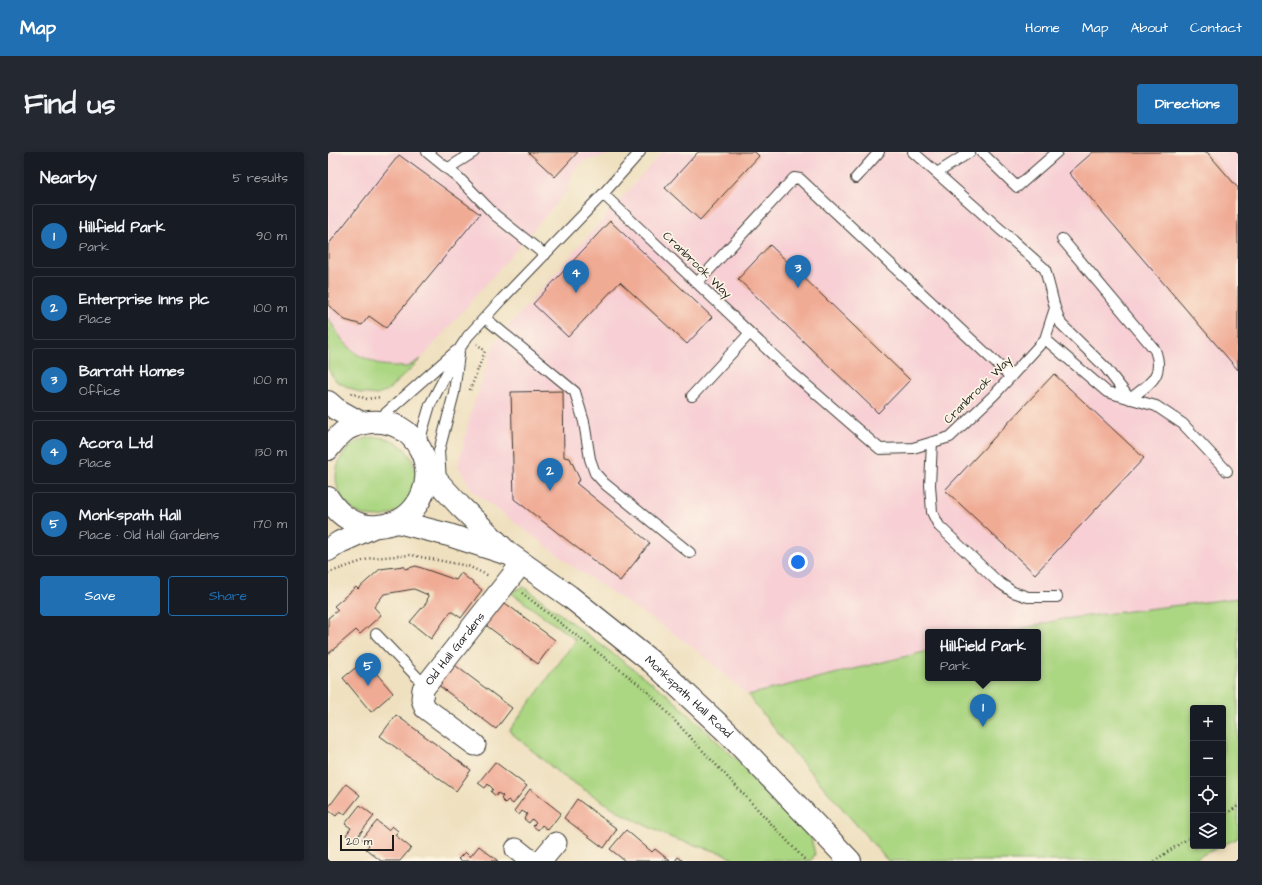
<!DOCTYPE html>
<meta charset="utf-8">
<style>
:root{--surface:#171b24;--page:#242831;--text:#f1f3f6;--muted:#9ea1a6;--line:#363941;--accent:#1f6fb2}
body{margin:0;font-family:"Architects Daughter",sans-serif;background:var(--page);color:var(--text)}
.controls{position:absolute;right:12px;bottom:12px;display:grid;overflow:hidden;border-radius:4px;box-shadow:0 2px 6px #0003}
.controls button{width:36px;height:36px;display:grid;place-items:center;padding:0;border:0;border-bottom:1px solid var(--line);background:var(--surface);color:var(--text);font:20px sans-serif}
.scale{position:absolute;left:12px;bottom:10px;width:54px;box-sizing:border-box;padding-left:4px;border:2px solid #1c1c1c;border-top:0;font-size:11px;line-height:14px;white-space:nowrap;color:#1c1c1c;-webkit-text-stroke:3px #fcf5e5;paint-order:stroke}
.you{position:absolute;left:470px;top:410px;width:14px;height:14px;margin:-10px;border:3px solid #fff;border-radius:50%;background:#1a73e8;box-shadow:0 0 0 6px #1a73e833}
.badge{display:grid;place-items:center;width:26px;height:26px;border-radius:50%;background:var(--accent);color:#fff;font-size:13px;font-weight:700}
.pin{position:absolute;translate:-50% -33px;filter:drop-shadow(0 1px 2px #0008)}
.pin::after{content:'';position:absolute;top:21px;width:14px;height:12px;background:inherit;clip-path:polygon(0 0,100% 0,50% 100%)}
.popup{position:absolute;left:597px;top:477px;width:116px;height:52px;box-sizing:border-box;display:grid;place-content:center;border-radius:4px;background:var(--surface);filter:drop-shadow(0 1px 3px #0005);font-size:13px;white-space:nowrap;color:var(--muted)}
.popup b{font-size:15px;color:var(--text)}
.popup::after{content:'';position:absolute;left:50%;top:100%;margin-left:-8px;border:8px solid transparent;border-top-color:var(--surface)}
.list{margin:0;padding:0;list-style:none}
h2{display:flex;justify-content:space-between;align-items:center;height:52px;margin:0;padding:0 16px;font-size:17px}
h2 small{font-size:13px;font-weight:400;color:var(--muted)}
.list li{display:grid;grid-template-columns:26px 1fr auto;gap:12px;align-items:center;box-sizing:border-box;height:64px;margin:0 8px 8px;padding:0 8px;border:1px solid var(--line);border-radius:4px}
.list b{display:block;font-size:15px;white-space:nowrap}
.list p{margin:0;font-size:13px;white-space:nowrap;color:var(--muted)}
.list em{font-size:13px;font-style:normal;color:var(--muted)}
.actions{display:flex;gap:8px;padding:12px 16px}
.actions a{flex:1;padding:9px 0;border:1px solid var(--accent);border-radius:4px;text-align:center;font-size:14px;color:var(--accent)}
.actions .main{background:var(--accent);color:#fff}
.icon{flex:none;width:22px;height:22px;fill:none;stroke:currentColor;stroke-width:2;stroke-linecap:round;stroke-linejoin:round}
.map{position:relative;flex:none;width:910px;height:709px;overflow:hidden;border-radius:4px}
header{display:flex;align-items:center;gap:24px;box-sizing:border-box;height:56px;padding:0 20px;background:var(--accent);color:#fff}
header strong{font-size:19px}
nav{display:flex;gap:22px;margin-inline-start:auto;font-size:14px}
.intro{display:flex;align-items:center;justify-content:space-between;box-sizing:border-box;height:96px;padding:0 24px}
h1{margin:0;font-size:28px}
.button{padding:10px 18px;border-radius:4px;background:var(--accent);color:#fff;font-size:14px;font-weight:700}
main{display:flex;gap:24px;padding:0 24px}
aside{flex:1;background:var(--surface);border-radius:4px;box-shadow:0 2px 6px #0003}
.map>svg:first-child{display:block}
.built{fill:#f7cfd4}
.green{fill:#abd682;stroke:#64794f}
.building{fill:#f0ab95}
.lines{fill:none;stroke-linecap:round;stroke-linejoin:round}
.lane-casing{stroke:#3c3934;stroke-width:12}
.street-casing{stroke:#3c3934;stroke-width:23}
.secondary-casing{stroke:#3c3934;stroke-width:24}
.path{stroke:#3c3934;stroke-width:2.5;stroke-dasharray:1 3;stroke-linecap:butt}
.lane{stroke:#fff;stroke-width:10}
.street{stroke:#fff;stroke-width:21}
.secondary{stroke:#fff;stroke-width:22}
.labels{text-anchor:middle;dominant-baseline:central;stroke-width:3.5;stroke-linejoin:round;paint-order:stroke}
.street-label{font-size:12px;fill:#1c1c1c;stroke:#fcf5e5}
</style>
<header>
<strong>Map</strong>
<nav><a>Home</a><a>Map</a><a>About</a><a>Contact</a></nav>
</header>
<div class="intro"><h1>Find us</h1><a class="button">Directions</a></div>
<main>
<aside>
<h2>Nearby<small>5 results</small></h2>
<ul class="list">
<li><span class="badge">1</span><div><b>Hillfield Park</b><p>Park</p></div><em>90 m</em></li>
<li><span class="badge">2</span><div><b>Enterprise Inns plc</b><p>Place</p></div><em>100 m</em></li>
<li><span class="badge">3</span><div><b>Barratt Homes</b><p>Office</p></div><em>100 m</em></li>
<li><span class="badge">4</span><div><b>Acora Ltd</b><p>Place</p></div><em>130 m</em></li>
<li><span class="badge">5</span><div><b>Monkspath Hall</b><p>Place · Old Hall Gardens</p></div><em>170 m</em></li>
</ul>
<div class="actions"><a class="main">Save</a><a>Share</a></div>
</aside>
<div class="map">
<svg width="910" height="709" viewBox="0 0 910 709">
<rect width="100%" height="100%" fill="#fcf5e5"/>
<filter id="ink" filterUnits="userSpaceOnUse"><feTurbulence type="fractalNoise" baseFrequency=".025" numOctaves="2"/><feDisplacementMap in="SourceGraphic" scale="8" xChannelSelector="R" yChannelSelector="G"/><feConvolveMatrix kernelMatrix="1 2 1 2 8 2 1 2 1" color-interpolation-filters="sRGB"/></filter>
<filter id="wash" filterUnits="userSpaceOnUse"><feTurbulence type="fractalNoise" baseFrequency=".012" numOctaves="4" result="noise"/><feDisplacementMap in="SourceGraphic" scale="16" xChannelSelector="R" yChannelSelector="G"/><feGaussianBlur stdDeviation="0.9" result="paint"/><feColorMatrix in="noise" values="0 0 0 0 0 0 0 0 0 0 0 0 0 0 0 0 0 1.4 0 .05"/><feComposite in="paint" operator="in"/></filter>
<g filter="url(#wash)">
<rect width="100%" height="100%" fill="#efe0bf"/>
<!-- built -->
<path class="built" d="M 0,0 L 285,0 L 283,2 L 254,10 L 243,24 L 240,38 L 93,207 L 79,215 L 53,213 L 30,203 L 15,189 L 0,166 Z
M 334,0 L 910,0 L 910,446 L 735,467 L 679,480 L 600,480 L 600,499 L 420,543 L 361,492 L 246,415 L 145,339 L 130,314 L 142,264 L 167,190 Z"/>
<!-- green -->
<path class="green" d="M 0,166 L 15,189 L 30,203 L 53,213 L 79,215 L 93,207 L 60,238 L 49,243 L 32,241 L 8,229 L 0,217 Z
M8 325a40 40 0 1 1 80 0a40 40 0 1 1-80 0Z
M 196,435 L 340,543 L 457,653 L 483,686 L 487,702 L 483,709 L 407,709 L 397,702 L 344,686 L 296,663 L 232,622 L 181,579 L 248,488 L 182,440 Z
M 910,446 L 910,686 L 895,693 L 895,556 L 865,556 L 865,694 L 893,694 L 862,709 L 560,709 L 460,594 L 420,543 L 600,499 L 600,526 L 710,526 L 710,480 L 679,480 L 735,467 Z"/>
<g id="blocks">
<!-- building -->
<path class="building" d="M 200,0 L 250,0 L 227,25 Z
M 370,0 L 427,0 L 431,4 L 372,68 L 337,36 Z
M 765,0 L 879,0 L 910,36 L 910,218 L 741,21 Z
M 71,3 L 152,62 L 58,176 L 41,164 L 34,173 L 17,168 L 0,153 L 0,93 Z
M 282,69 L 384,165 L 359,192 L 292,130 L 240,185 L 205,152 Z
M 442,93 L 582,228 L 550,261 L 410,127 Z
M 726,222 L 816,306 L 707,422 L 617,338 Z
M 235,239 L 236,305 L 242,306 L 252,328 L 248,331 L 322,391 L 292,429 L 186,347 L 183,240 Z
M 76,414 L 77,417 L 88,414 L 128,428 L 133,421 L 154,438 L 133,466 L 123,459 L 103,487 L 82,470 L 99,450 L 100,443 L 86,437 L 56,442 L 46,455 L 53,463 L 32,482 L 28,478 L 0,502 L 0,466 L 10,458 L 6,454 L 28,435 L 30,437 L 52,417 Z
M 173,448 L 227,488 L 210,512 L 155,471 Z
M 37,508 L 65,541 L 43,560 L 15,526 Z
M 124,511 L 184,556 L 168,577 L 109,532 Z
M 68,563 L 143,618 L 128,639 L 52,584 Z
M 167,610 L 199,634 L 185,652 L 180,648 L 177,651 L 173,647 L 175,644 L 170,641 L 168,644 L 163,640 L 165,637 L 160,632 L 157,636 L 150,631 Z
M 18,632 L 32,643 L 17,662 L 12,659 L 8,664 L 0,658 L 0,656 Z
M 202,637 L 233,661 L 220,678 L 214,673 L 210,678 L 205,674 L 208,671 L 204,667 L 201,671 L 196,667 L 199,662 L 194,659 L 191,663 L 186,659 Z
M 249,647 L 289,677 L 276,696 L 236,666 Z
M 32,653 L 46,664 L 26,689 L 18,683 L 23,676 L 17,672 Z
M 49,669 L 60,678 L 64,674 L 70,679 L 67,683 L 83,696 L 72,709 L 53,709 L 38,697 L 41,693 L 34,687 Z
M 298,678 L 324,700 L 327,697 L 342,709 L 297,709 L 282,697 Z
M 151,694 L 170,709 L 133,709 L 130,707 L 137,700 L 142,705 Z
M 350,705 L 355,709 L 347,709 Z"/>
</g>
</g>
<g filter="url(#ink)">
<use href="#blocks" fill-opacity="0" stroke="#3c3934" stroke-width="1"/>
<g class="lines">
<defs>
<path id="lane" d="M 99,0 L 131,26 L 167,63 L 217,103
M 653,0 L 689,35 L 729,0
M 119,17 L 146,0
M 609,21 L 642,0
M 528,26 L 551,0
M 275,42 L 312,0
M 369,131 L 466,26 L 472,27 L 683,225
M 727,156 L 733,172 L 777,215 L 802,247 C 821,232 837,225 827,198 L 734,87
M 157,166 L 247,240 L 256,270 L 262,307 L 267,321 L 277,332 L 362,401
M 717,187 L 779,240 L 828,254 L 855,272 L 899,319
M 364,244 L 422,181
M 50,268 L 128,199
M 604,290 L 602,333 L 604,360 L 611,374 L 669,429 L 685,440 L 700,445 L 729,445
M 93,292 L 94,280 L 102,253 L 132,196 L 140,184 L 173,148 L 275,42 L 461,218 L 552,297 L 585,296 L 622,285 L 667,242 L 717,187 L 727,156 L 717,117 L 585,0
M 113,329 L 111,299 L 126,241 L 131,202
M 48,482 L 89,525 L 98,532"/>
<g id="street">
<path id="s1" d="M 147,593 L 97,556 L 94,547 L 95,537 L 194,411"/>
<path d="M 188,697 L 203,709"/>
<path d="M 213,709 L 228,691"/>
</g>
<g id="secondary">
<path d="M 0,250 L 8,257 L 33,271"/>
<path d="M 0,297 C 6,289 11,283 19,277 C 26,273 34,271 42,270 C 88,265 115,319 87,355 C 78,367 65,373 50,374 C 29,376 11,364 0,346"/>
<path id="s2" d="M 99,318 L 132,354 L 180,401 L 241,444 L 325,511 L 401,582 L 522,709"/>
<path d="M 70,370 L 121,383 L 177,401"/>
<path d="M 0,398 L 12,390 L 45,375"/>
</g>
</defs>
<!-- lane casing -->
<use href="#lane" class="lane-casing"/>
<!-- street casing -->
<use href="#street" class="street-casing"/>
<!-- secondary casing -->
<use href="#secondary" class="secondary-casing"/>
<!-- path -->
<path class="path" d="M 142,238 L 157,199 L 149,192
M 23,241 L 39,247 L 53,245
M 0,421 L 43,406 L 83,403 L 140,414 L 161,424
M 194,441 L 318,538 L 478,709
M 895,664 L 910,654
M 826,709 L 865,683"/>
<!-- lane -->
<use href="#lane" class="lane"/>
<!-- street -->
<use href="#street" class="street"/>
<!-- secondary -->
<use href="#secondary" class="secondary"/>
</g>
</g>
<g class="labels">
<!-- street labels -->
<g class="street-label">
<text transform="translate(369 113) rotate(44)">Cranbrook Way</text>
<text transform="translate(650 238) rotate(-45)">Cranbrook Way</text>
<text stroke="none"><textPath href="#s1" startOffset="133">Old Hall Gardens</textPath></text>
<text stroke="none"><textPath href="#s2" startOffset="347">Monkspath Hall Road</textPath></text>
</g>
</g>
</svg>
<div class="controls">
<button>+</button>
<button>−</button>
<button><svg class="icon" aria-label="locate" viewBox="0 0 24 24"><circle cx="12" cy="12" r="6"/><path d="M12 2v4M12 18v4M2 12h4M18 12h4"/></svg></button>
<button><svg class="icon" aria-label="layers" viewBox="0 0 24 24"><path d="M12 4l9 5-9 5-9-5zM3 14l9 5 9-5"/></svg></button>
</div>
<div class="scale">20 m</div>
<div class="you"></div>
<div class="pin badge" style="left:655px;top:575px">1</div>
<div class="popup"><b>Hillfield Park</b>Park</div>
<div class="pin badge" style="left:222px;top:339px">2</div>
<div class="pin badge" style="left:470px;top:136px">3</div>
<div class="pin badge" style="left:248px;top:141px">4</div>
<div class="pin badge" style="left:40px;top:534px">5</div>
</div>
</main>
